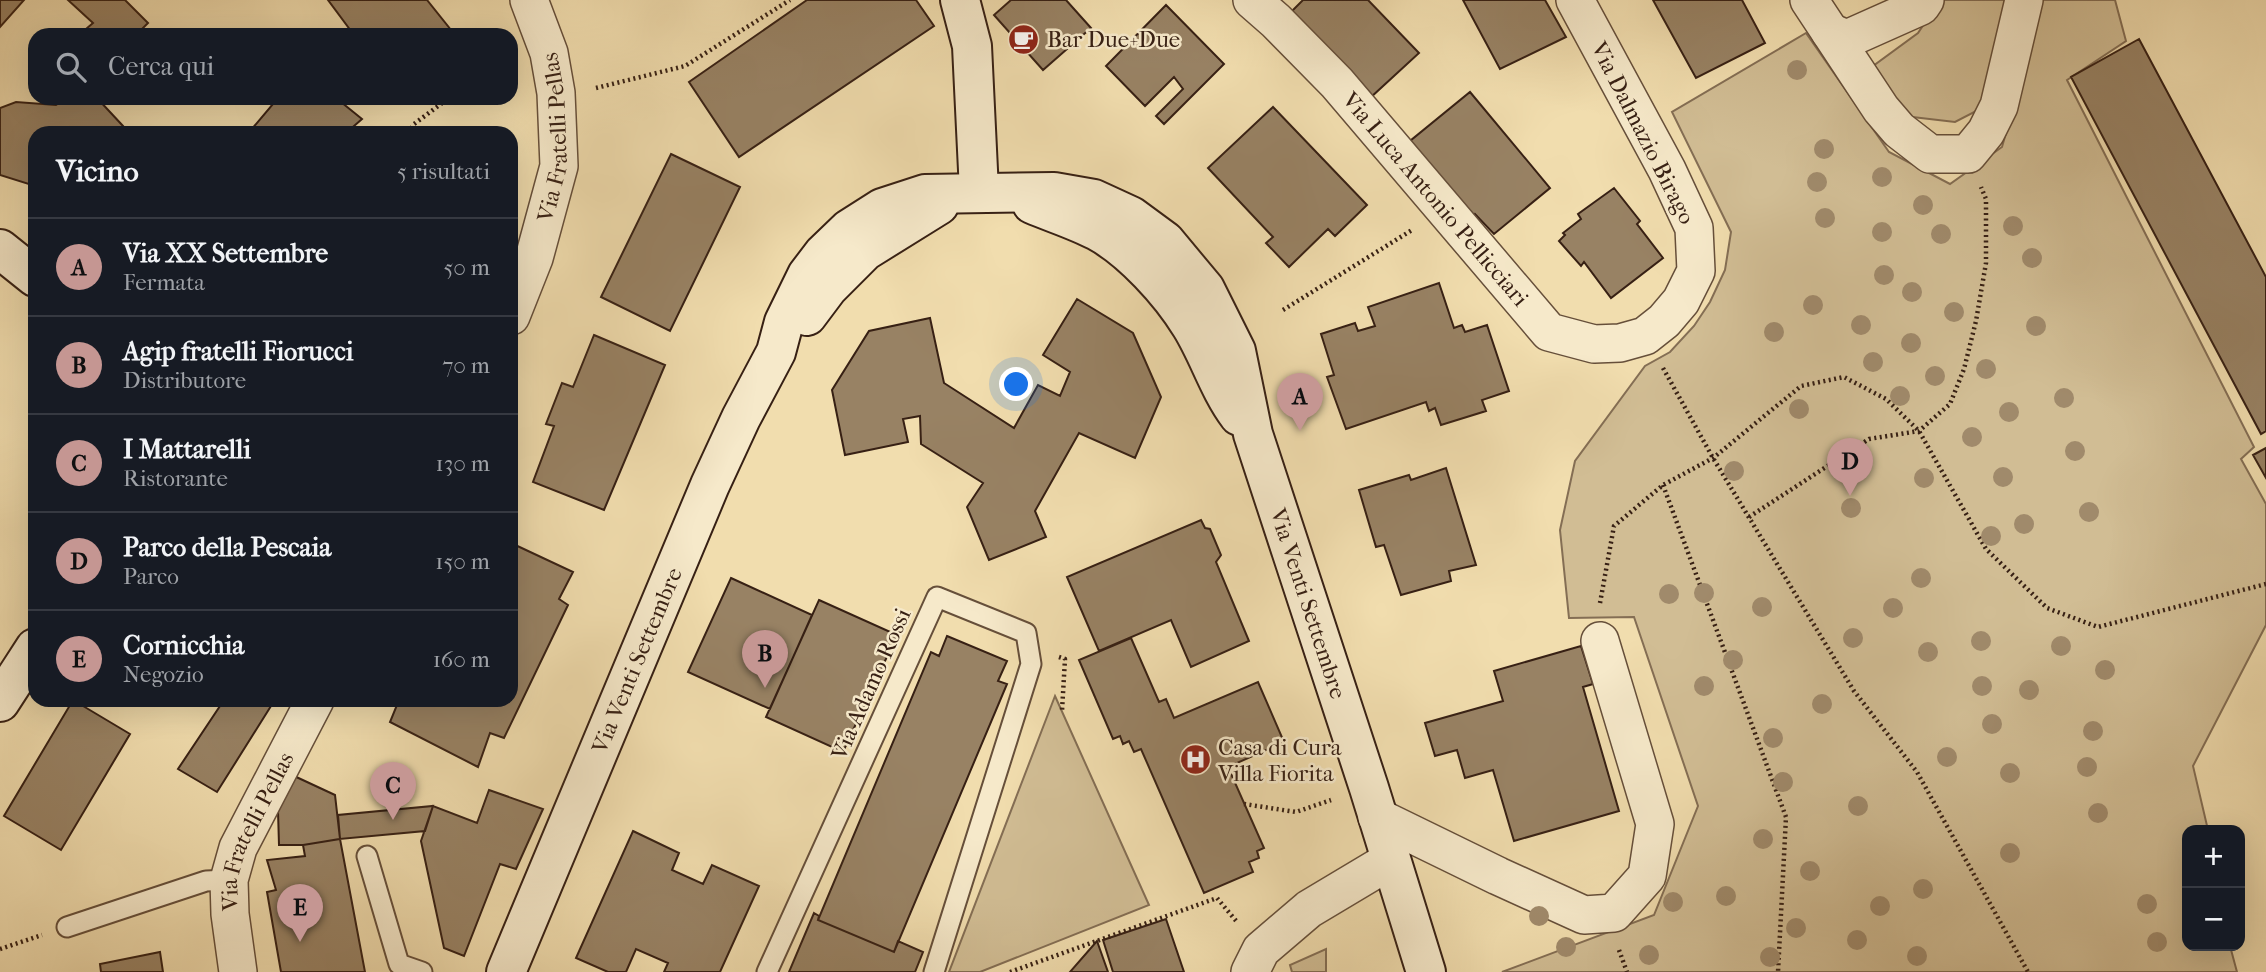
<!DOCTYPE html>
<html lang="it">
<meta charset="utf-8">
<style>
:root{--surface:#171b24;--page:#20242c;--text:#f1f3f6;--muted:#9ea1a6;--line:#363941;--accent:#c59692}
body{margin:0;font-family:"IM FELL French Canon",serif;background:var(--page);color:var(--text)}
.controls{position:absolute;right:21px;bottom:21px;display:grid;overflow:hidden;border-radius:14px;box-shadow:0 7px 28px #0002}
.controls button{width:63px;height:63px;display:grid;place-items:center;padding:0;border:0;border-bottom:2px solid var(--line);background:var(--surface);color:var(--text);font:35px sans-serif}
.you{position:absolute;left:1017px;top:385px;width:24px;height:24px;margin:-18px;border:5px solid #fff;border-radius:50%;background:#1a73e8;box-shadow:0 0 0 10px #1a73e833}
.badge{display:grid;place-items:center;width:46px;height:46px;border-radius:50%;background:var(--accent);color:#111;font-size:23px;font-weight:700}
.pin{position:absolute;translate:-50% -58px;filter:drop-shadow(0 2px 4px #0008)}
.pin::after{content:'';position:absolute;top:37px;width:24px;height:21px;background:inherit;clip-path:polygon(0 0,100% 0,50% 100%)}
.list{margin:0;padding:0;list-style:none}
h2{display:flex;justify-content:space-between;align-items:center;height:91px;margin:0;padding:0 28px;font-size:30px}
h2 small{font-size:23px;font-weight:400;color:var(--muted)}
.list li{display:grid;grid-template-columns:46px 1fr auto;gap:21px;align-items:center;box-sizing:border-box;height:98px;padding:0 28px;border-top:2px solid var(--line)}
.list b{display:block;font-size:26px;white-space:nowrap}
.list p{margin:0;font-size:23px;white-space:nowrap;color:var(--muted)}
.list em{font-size:23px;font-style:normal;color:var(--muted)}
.icon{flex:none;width:38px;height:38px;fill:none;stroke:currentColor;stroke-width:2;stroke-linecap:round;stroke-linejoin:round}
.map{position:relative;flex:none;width:2266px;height:972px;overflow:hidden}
.search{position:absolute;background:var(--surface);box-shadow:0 7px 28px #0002;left:28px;top:28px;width:490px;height:77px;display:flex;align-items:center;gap:18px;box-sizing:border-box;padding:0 24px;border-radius:21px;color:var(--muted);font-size:26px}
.panel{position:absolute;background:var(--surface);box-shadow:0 7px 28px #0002;left:28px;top:126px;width:490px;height:581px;border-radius:21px}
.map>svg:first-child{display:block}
.green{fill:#d1bd94;stroke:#846e54;stroke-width:2}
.building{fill:#988264;stroke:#372014;stroke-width:2}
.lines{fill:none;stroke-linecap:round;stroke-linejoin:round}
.lane-casing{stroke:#664f3a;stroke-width:23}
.street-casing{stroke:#664f3a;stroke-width:40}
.secondary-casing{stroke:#372014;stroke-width:42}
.path{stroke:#372014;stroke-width:4.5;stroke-dasharray:2 3.5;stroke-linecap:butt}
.lane{stroke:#f6e9ca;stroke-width:19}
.street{stroke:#f6e9ca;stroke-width:37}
.secondary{stroke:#f6e9ca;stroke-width:38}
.tree{fill:#a08a6b}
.labels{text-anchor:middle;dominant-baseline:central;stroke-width:5;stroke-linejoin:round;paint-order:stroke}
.poi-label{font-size:23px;fill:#372014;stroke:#f6e9ca;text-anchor:start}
.street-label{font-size:23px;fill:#372014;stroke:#f6e9ca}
</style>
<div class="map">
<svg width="2266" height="972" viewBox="0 0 2266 972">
<rect width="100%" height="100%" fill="#f1ddae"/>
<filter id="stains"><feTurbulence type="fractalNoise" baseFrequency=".00286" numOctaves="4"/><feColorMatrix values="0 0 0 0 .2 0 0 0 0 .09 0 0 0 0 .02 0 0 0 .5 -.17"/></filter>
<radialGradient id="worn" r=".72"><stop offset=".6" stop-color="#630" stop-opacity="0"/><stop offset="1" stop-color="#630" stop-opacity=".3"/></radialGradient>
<!-- green -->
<path class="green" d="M 1940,0 L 2013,0 L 1986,106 L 1955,122 L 1904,116 L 1869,69 L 1918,33 Z
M 2041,0 L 2115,0 L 2126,41 L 2067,80 L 2254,447 L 2241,459 L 2266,504 L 2266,625 L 2193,766 L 2208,830 L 2187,830 L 2187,946 L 2230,946 L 2237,972 L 1502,972 L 1654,915 L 1698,806 L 1634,617 L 1569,618 L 1560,530 L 1575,461 L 1645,366 L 1670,352 L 1694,326 L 1710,302 L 1725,270 L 1731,232 L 1672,112 L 1806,33 L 1889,152 L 1950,184 L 2002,147 L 2030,50 Z
M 1055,696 L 1149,905 L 980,972 L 949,972 Z
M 1326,949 L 1326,972 L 1292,972 L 1290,965 Z"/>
<!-- building -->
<path class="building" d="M 0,0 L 24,0 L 0,27 Z
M 68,0 L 125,0 L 148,23 L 136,35 L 79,35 L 93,23 Z
M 328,0 L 427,0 L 455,35 L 354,35 Z
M 807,0 L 916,0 L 934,26 L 739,157 L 689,82 Z
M 1011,0 L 1066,0 L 1091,28 L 1043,70 L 994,15 Z
M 1303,0 L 1368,0 L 1419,53 L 1370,98 L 1288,15 Z
M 1463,0 L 1545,0 L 1566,37 L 1500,69 Z
M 1653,0 L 1742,0 L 1765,43 L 1696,78 Z
M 1166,5 L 1224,64 L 1164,124 L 1156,116 L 1183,89 L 1174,77 L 1145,106 L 1106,66 Z
M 2139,39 L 2266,277 L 2266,431 L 2261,434 L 2071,77 Z
M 1470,92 L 1550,188 L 1494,234 L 1475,214 L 1473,217 L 1410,141 Z
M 66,98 L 97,98 L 123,126 L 119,133 L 35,133 L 35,186 L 0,175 L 0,108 L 16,102 L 56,105 Z
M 278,98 L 336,98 L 362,119 L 346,133 L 254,133 L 251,130 Z
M 1273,107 L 1367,205 L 1335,236 L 1328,229 L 1289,267 L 1266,243 L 1273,237 L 1208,168 Z
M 671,154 L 740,187 L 670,331 L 601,297 Z
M 1614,188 L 1640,221 L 1637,224 L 1663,258 L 1611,298 L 1584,262 L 1581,266 L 1559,241 L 1565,235 L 1563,233 L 1581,219 L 1578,214 Z
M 1439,283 L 1454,328 L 1462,325 L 1465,332 L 1487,325 L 1509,391 L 1482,400 L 1486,411 L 1441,425 L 1435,408 L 1429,411 L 1426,402 L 1346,429 L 1327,377 L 1334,375 L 1321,334 L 1355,323 L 1358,331 L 1375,326 L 1368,307 Z
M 1077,299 L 1133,333 L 1161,397 L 1135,458 L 1079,433 L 1035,511 L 1046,537 L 989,560 L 967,507 L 983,483 L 921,444 L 920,416 L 903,419 L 908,442 L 845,455 L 832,390 L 869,331 L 930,318 L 944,383 L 1014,428 L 1038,385 L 1060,396 L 1070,372 L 1043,355 Z
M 594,335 L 665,365 L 604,510 L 533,482 L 554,426 L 546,424 L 562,383 L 573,387 Z
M 2266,448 L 2266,478 L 2253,455 Z
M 1446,468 L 1476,565 L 1449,571 L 1451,581 L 1401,595 L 1384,545 L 1376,547 L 1359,490 L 1409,475 L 1411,480 Z
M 1201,520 L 1205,528 L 1210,529 L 1221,555 L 1216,562 L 1249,641 L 1191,667 L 1171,620 L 1099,651 L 1067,577 Z
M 511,543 L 573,572 L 559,599 L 568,605 L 504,738 L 490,733 L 478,767 L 390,722 L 399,700 L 511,700 Z
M 731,578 L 812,615 L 770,709 L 688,672 Z
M 819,600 L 897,635 L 843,752 L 766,717 Z
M 947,636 L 1007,661 L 998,681 L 1007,684 L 894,952 L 818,920 L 931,652 L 939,656 Z
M 1131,638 L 1159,702 L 1166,699 L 1174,718 L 1258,682 L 1284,742 L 1228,767 L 1264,848 L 1257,851 L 1259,858 L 1249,862 L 1253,872 L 1204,893 L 1141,749 L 1134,752 L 1129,741 L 1123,744 L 1120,736 L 1113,739 L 1079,660 Z
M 1581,646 L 1593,684 L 1583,687 L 1619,811 L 1514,841 L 1493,770 L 1465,778 L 1457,750 L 1435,756 L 1425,723 L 1503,701 L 1494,671 Z
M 73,700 L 130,734 L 61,850 L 4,816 Z
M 224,700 L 264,700 L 271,706 L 217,792 L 178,769 Z
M 292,775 L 335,795 L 340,839 L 303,845 L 279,845 L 278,811 Z
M 489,790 L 543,809 L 516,869 L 500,864 L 464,956 L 444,948 L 421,841 L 433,806 L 477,823 Z
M 433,806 L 425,831 L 340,839 L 338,815 Z
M 633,831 L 679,853 L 672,870 L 703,884 L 712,865 L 759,886 L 720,972 L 664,972 L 668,963 L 636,949 L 626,972 L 608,972 L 576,958 Z
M 340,839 L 365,972 L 281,972 L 267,892 L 276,890 L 267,860 L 305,856 L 303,845 Z
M 814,913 L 819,916 L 818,920 L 894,952 L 898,941 L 923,952 L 915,972 L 789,972 Z
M 1166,919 L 1184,972 L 1113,972 L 1103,940 Z
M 1097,941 L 1108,972 L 1070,972 Z
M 160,952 L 163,972 L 101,972 L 100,964 Z"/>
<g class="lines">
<defs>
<path id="lane" d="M 367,856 L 399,964 L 422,972
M 67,927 L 206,881 L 229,880
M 767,972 L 937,597 L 1026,633 L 1031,664 L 934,972"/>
<g id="street">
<path id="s1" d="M 1252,0 L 1276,21 L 1337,83 L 1549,332 L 1594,344 L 1620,343 L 1645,336 L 1664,321 L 1681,301 L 1696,271 L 1694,228 L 1667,170 L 1575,0"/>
<path d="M 1809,0 L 1881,109 L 1899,130 L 1930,154 L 1968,154 L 1986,132 L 1999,106 L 2024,0"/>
<path d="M 1830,32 L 1847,39 L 1921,6 L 1925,0"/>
<path id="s2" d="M 511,316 L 534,258 L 559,166 L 556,93 L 549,53 L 529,0"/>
<path d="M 1377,817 L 1498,876 L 1584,915 L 1614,913 L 1647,876 L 1655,824 L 1600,641"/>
<path id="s3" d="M 238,972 L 230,914 L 229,880 L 238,848 L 315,700"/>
<path d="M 1250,972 L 1261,950 L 1309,909 L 1391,860"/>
</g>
<g id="secondary">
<path d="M 960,0 L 972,46 L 979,191"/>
<path d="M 1032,204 C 1053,213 1076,220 1097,231 C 1132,250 1170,292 1191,326 C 1209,355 1218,388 1239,416"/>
<path d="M 0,249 L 35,277"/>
<path d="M 807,316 L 828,288 L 865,251 L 939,205"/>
<path d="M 0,702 L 35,648"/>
<path id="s4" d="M 506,972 L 710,485 L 741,418 L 776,352 L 784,322 L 807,275 L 823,254 L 849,229 L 882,208 L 925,194 L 1054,192 L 1094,199 L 1131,216 L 1165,241 L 1205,289 L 1236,351 L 1253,434 L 1369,788 L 1426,972"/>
</g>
</defs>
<!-- lane casing -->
<use href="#lane" class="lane-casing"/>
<!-- street casing -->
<use href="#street" class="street-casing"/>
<!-- secondary casing -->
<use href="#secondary" class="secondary-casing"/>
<!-- path -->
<path class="path" d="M 596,88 L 685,66 L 790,0
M 408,133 L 414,124 L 449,98
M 1283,310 L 1412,230
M 1663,368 L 1713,458 L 1854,691 L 1917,772 L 2028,972
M 1663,485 L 1786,817 L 1778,972
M 1749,517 L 1869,439 L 1919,431 L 1950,404 L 1964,369 L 1976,321 L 1986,263 L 1986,199 L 1981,187
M 1600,603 L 1614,526 L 1663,485 L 1713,458 L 1801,386 L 1844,377 L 1886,399 L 1919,431 L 1986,549 L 2047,608 L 2098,627 L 2266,584
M 1059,657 L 1065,659 L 1062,711
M 1244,804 L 1296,812 L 1331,800
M 0,949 L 42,935
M 1619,950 L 1627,972
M 1010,972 L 1217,898 L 1237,922"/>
<!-- lane -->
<use href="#lane" class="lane"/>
<!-- street -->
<use href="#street" class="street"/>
<!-- secondary -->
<use href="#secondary" class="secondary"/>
</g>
<!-- trees -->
<g class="tree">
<circle cx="1797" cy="70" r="10"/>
<circle cx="1824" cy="149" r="10"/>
<circle cx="1882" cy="177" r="10"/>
<circle cx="1817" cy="182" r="10"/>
<circle cx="1923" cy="205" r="10"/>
<circle cx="1825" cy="218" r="10"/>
<circle cx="2013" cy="226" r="10"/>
<circle cx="1882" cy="232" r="10"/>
<circle cx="1941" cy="234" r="10"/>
<circle cx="2032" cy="258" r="10"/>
<circle cx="1884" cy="275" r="10"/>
<circle cx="1912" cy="292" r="10"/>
<circle cx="1813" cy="305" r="10"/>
<circle cx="1954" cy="312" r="10"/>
<circle cx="1861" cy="325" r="10"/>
<circle cx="2036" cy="326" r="10"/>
<circle cx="1774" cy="332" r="10"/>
<circle cx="1911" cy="343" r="10"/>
<circle cx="1873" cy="362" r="10"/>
<circle cx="1986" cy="369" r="10"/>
<circle cx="1935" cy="376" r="10"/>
<circle cx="1900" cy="396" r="10"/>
<circle cx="2064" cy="398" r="10"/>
<circle cx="1799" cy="409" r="10"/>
<circle cx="2009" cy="412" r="10"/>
<circle cx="1972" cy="437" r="10"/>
<circle cx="2075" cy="451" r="10"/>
<circle cx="1734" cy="471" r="10"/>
<circle cx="2003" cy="477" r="10"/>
<circle cx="1924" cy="478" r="10"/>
<circle cx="1851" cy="508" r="10"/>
<circle cx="2089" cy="512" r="10"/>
<circle cx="2024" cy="524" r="10"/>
<circle cx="1991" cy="536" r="10"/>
<circle cx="1921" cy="578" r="10"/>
<circle cx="1704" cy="593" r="10"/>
<circle cx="1669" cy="594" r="10"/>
<circle cx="1762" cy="607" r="10"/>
<circle cx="1893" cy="608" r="10"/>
<circle cx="1853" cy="638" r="10"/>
<circle cx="1981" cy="641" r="10"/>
<circle cx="2061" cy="646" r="10"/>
<circle cx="1928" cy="652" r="10"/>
<circle cx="1733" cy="660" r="10"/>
<circle cx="2105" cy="670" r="10"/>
<circle cx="1704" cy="686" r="10"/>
<circle cx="1982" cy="686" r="10"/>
<circle cx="2029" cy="690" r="10"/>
<circle cx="1822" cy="704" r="10"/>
<circle cx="1992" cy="724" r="10"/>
<circle cx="2093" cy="731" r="10"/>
<circle cx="1773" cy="738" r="10"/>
<circle cx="1947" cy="757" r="10"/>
<circle cx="2087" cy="767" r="10"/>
<circle cx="2010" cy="773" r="10"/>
<circle cx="1783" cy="782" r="10"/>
<circle cx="1858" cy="806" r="10"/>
<circle cx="2098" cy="813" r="10"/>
<circle cx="1763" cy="839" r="10"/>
<circle cx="2010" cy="853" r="10"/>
<circle cx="1810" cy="871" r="10"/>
<circle cx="1923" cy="889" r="10"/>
<circle cx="1726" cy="896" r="10"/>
<circle cx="1673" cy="902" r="10"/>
<circle cx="2147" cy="904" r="10"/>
<circle cx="1880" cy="906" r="10"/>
<circle cx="1539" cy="916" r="10"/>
<circle cx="1796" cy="928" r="10"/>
<circle cx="1857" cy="940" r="10"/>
<circle cx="2157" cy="942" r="10"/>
<circle cx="1566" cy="947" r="10"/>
<circle cx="1649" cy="955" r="10"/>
<circle cx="1917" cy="956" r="10"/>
<circle cx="1770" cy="957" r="10"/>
</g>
<!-- icons -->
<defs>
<symbol id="cafe-disc" viewBox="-11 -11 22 22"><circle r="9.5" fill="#8f2418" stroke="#f6e9ca"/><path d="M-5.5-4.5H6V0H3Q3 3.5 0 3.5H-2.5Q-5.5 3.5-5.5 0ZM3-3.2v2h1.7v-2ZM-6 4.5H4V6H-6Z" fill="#fff"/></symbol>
<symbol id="hospital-disc" viewBox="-11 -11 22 22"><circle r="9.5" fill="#8f2418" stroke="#f6e9ca"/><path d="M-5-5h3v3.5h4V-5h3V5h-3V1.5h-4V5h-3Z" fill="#fff"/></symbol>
</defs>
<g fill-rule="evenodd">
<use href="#cafe-disc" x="1006" y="22" width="35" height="35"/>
<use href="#hospital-disc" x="1178" y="742" width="35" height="35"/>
</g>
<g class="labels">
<!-- poi labels -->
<g class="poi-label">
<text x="1047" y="39">Bar Due+Due</text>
<text x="1218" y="747">Casa di Cura<tspan x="1218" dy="26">Villa Fiorita</tspan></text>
</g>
<!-- street labels -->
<g class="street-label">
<text transform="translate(1643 133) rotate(63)">Via Dalmazio Birago</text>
<text stroke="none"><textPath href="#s2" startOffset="186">Via Fratelli Pellas</textPath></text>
<text stroke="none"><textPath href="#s1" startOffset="271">Via Luca Antonio Pellicciari</textPath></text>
<text stroke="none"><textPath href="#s4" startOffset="1554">Via Venti Settembre</textPath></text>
<text stroke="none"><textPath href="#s4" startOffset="338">Via Venti Settembre</textPath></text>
<text transform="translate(871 684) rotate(-66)">Via Adamo Rossi</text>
<text stroke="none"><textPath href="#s3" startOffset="147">Via Fratelli Pellas</textPath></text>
</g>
</g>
<rect width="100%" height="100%" filter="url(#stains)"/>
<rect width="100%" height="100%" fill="url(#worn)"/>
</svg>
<div class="controls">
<button>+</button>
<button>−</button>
</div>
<div class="you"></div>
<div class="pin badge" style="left:1300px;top:431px">A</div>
<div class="pin badge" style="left:765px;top:688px">B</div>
<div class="pin badge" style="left:393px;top:820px">C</div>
<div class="pin badge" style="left:1850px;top:496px">D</div>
<div class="pin badge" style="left:300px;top:942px">E</div>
<div class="search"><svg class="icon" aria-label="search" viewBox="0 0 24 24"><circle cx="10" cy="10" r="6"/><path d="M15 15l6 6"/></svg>Cerca qui</div>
<section class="panel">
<h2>Vicino<small>5 risultati</small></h2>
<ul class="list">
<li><span class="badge">A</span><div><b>Via XX Settembre</b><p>Fermata</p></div><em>50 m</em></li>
<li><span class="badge">B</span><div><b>Agip fratelli Fiorucci</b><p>Distributore</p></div><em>70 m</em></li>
<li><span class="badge">C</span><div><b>I Mattarelli</b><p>Ristorante</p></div><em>130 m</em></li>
<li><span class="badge">D</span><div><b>Parco della Pescaia</b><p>Parco</p></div><em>150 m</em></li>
<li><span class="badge">E</span><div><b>Cornicchia</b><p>Negozio</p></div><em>160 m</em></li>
</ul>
</section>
</div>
